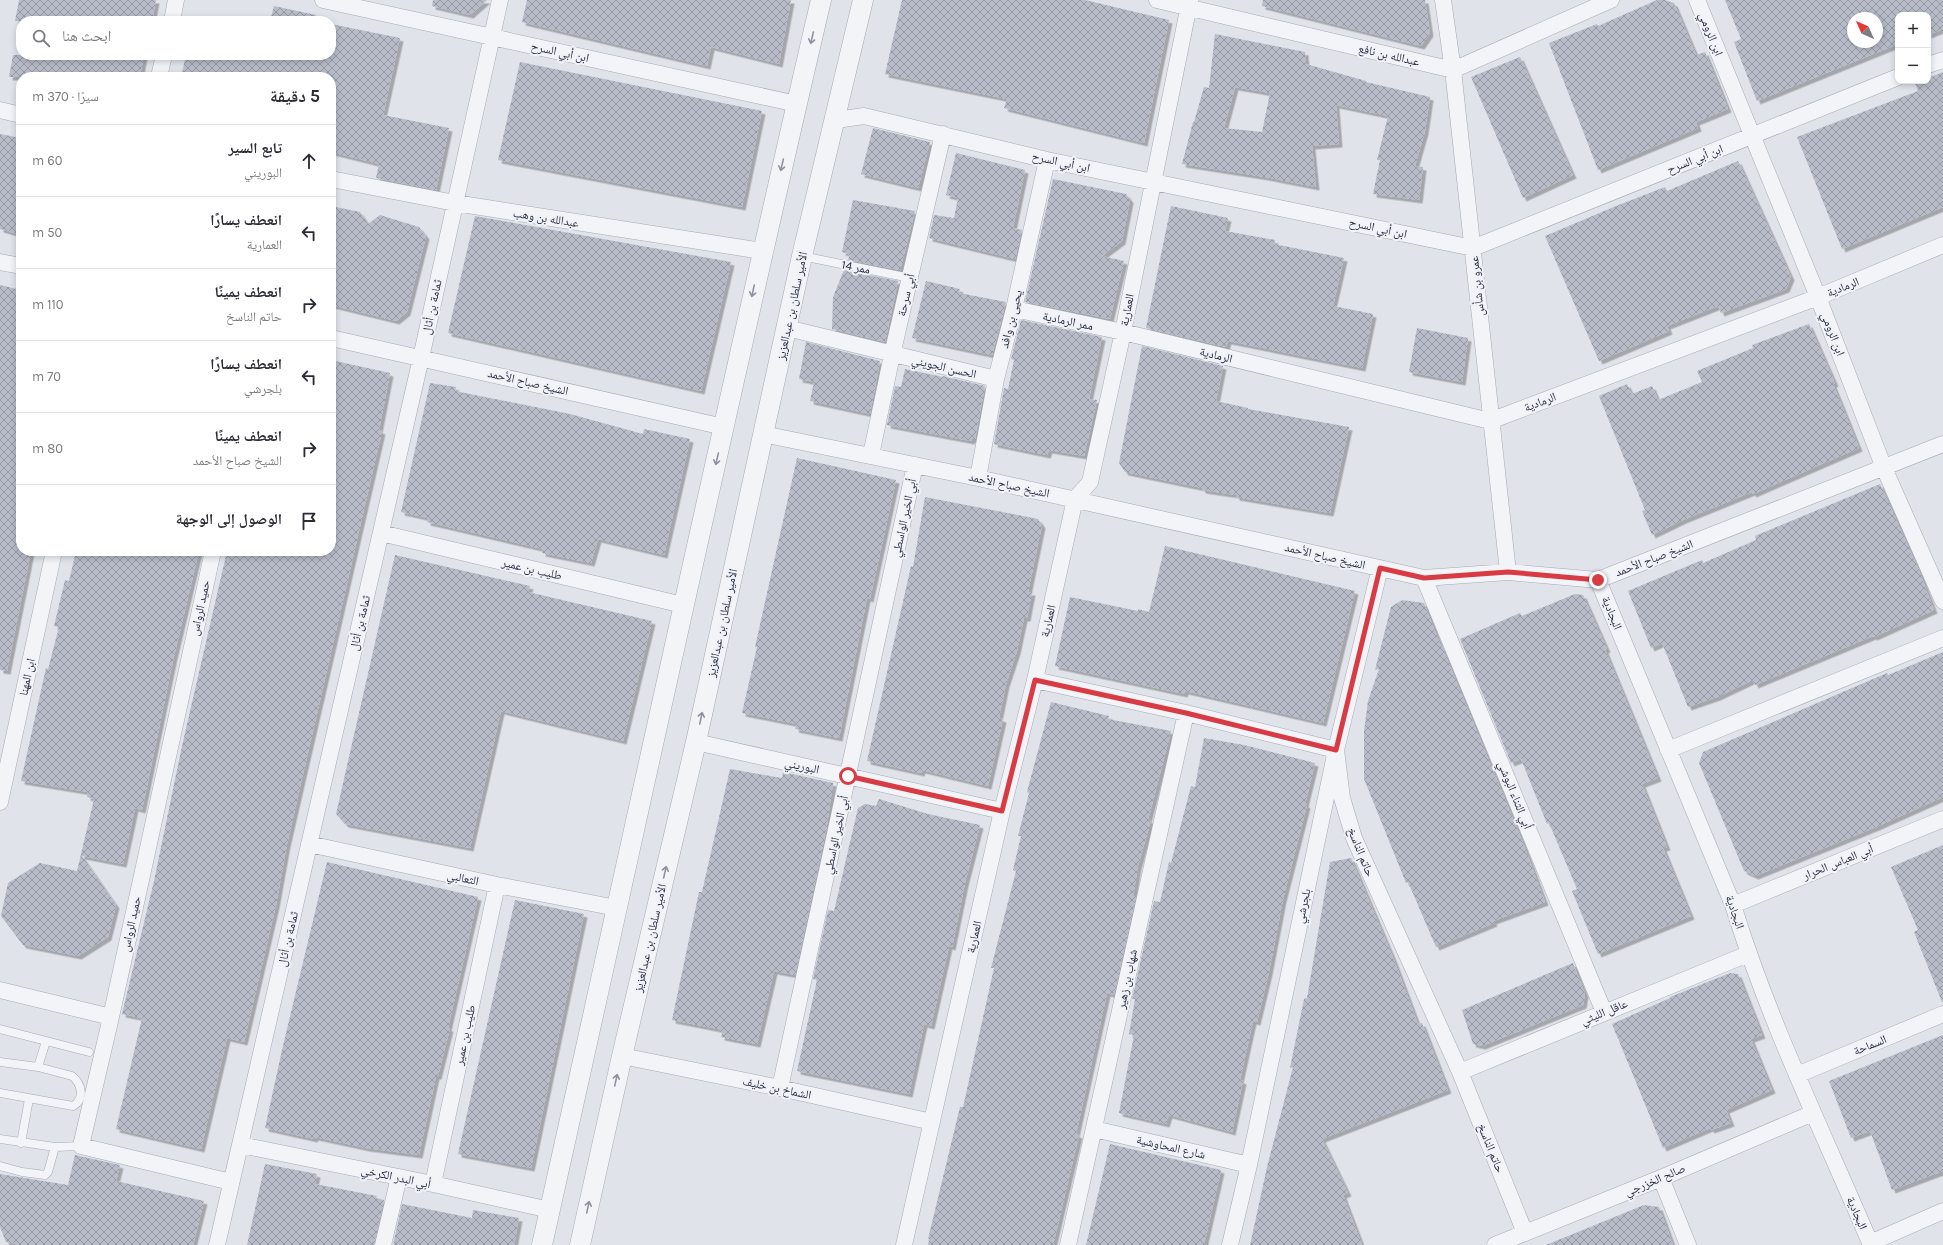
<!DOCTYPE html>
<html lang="ar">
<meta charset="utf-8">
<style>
:root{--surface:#fff;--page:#f2f2f3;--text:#2b2b33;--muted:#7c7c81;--line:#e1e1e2}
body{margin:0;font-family:Karla,"Noto Naskh Arabic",sans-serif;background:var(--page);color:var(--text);direction:rtl}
.controls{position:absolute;right:12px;top:12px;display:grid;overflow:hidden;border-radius:8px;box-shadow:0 2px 6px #0003}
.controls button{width:36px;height:36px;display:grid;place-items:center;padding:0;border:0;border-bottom:1px solid var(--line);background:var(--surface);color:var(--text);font:20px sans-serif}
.compass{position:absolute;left:1847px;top:12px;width:36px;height:36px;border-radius:50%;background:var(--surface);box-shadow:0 2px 6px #0003;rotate:315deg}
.stop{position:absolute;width:12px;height:12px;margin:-9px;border:3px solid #d93b45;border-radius:50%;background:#fff}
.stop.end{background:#d93b45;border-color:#fff;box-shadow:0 1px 4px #0008}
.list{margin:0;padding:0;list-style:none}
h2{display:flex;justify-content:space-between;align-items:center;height:52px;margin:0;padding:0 16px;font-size:17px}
h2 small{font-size:13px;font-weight:400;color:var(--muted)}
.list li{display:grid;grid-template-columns:26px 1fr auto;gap:12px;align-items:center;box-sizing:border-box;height:72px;padding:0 16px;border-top:1px solid var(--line)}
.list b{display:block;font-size:15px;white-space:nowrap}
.list p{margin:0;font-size:13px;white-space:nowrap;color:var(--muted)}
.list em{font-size:13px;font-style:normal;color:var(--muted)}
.icon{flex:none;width:22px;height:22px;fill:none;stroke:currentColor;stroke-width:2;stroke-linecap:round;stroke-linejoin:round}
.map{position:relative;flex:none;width:1943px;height:1245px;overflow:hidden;direction:ltr}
.search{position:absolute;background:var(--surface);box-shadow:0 2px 6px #0003;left:16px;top:16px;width:320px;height:44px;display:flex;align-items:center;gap:10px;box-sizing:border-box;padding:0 14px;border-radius:16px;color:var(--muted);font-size:15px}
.panel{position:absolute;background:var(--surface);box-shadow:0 2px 6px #0003;left:16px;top:72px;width:320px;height:484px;border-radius:16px;direction:rtl}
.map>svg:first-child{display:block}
.building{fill:url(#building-cross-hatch);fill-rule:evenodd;filter:url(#shadow)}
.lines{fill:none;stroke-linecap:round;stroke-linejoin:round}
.service-casing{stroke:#a5a9b5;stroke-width:9}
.minor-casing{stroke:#a5a9b5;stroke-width:17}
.tertiary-casing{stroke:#a5a9b5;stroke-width:21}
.service{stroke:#f3f4f8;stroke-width:8}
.minor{stroke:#f3f4f8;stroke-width:16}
.tertiary{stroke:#f3f4f8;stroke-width:20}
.oneway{stroke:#8d929e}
.route{stroke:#d93b45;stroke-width:5}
.labels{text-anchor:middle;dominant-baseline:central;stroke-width:4;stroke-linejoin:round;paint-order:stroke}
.street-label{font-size:12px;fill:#272f43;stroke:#f0f2f7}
</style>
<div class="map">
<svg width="1943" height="1245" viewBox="0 0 1943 1245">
<defs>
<pattern id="building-cross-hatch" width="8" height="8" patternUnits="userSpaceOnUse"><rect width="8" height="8" fill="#b7bcc8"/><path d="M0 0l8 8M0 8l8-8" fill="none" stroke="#9599a4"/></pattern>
<filter id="shadow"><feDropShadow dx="3.5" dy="3.5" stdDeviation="0" flood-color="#0004"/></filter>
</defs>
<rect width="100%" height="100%" fill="#e0e3ea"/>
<!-- building -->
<path class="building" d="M 19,0 L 156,0 L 152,21 L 15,21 Z
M 433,0 L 487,0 L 470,15 L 432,6 Z
M 527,0 L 791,0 L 779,64 L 711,47 L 707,66 L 522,22 Z
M 902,0 L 1085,0 L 1169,20 L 1144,143 L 1004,108 L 1007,99 L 885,74 Z
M 1263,0 L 1425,0 L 1430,33 L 1421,46 L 1262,6 Z
M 1657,0 L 1665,0 L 1674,3 L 1696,55 L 1705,52 L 1728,109 L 1696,122 L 1698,128 L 1598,170 L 1549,43 L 1597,24 L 1598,26 Z
M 1725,0 L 1943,0 L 1943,29 L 1928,35 L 1928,15 L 1898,15 L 1898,44 L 1757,101 L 1734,42 L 1741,39 ZM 1853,18 L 1877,18 L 1877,42 L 1853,42 Z
M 274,6 L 316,15 L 316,21 L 270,21 Z
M 331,24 L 400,38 L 383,115 L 449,128 L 436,190 L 376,178 L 379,164 L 331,152 L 331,77 L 181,77 L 186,55 L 331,55 Z
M 1215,34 L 1305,52 L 1306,64 L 1366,81 L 1366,82 L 1430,97 L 1425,131 L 1415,166 L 1423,167 L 1419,200 L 1373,194 L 1380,160 L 1377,160 L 1388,116 L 1336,105 L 1339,144 L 1312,146 L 1316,187 L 1265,177 L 1182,164 L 1193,122 L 1194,122 L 1204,87 L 1209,88 ZM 1235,87 L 1270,93 L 1262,132 L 1224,128 Z
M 13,55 L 144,55 L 140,77 L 9,77 Z
M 1520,57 L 1573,175 L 1523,198 L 1471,77 Z
M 520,62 L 762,111 L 742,207 L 498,160 Z
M 1943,72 L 1943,207 L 1842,249 L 1797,137 L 1918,91 L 1915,83 L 1928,81 L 1928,78 Z
M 873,128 L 930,142 L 918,188 L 861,174 Z
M 0,134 L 21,138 L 21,235 L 0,229 Z
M 956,153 L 1025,170 L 1013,228 L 1022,230 L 1015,259 L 929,238 L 934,215 L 954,218 L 958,198 L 946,195 Z
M 1738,161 L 1791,277 L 1786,289 L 1721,313 L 1718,306 L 1667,326 L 1669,331 L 1599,361 L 1545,236 L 1616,206 L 1665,187 L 1667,191 Z
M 1053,179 L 1126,194 L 1130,200 L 1122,241 L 1102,256 L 1124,261 L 1110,319 L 1025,302 Z
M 853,200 L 915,211 L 900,270 L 848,260 L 850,254 L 842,252 Z
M 331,206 L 360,212 L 368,224 L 380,215 L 419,227 L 426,236 L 407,312 L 396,321 L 331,305 Z
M 1171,206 L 1228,218 L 1225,231 L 1275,240 L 1274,244 L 1344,258 L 1333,306 L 1373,314 L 1362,368 L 1228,341 L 1226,347 L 1146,328 Z
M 475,216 L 731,262 L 701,391 L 448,333 Z
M 844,270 L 898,281 L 885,342 L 832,329 L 833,297 Z
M 926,281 L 960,289 L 959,293 L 1006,302 L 992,355 L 912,338 Z
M 0,285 L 21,290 L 21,551 L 31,551 L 7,671 L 0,670 Z
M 1021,320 L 1102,337 L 1089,399 L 1097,400 L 1084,456 L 1049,450 L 1047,455 L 994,444 L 1004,388 L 1008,389 L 1014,360 L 1011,359 Z
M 1809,324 L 1835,383 L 1833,384 L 1859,448 L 1753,494 L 1752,492 L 1683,520 L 1652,535 L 1642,511 L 1645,510 L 1599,396 L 1627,384 L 1632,394 L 1652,386 L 1658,400 L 1702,382 L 1697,371 L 1753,348 L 1752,345 Z
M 1417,328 L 1468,338 L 1462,382 L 1409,372 Z
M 806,342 L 880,361 L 870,414 L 810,401 L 814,382 L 799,379 Z
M 1142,346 L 1223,366 L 1216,401 L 1248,408 L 1248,409 L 1349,427 L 1330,513 L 1236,497 L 1236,495 L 1202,490 L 1202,488 L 1125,472 L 1119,463 Z
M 331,360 L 390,373 L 379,430 L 382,431 L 287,844 L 276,905 L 244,1042 L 227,1038 L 201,1149 L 116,1129 L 142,1018 L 122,1014 L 154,881 L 182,746 L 227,551 L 331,551 Z
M 905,369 L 943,377 L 943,376 L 985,386 L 975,439 L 972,439 L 971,441 L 887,425 L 895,386 L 901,387 Z
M 430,383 L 456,387 L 455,391 L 570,414 L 643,434 L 644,429 L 690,439 L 664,555 L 598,539 L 591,563 L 542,553 L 543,549 L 427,522 L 428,518 L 401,512 Z
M 797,458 L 896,480 L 870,599 L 867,598 L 839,738 L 795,729 L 797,724 L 742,713 L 757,647 L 755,647 Z
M 1880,484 L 1918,568 L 1934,610 L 1874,637 L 1873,636 L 1755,685 L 1753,680 L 1717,697 L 1688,707 L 1662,643 L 1651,648 L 1628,591 L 1702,560 L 1703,563 L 1756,540 L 1755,536 Z
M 925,497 L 1038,519 L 1042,525 L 1028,592 L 1032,592 L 1027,618 L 1024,618 L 1017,651 L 1006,684 L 999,718 L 1003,719 L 988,786 L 922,770 L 921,773 L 867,761 L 911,566 L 913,567 Z
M 1165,546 L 1355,591 L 1323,723 L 1229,701 L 1185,691 L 1184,694 L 1055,666 L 1070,597 L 1138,611 L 1138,609 L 1149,612 Z
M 76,551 L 199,551 L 174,656 L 142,810 L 135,808 L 123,864 L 82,856 L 116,905 L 108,937 L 78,956 L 23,945 L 1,916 L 8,883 L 40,863 L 77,871 L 94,799 L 87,797 L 88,792 L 21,781 L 46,668 L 48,669 L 59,627 L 54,626 L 65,580 L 69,581 Z
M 395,555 L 530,586 L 528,592 L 652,621 L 623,741 L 501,711 L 470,848 L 345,824 L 336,814 Z
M 1575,594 L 1583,595 L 1607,649 L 1605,650 L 1658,778 L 1642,784 L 1667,847 L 1663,848 L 1691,916 L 1598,954 L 1572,891 L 1577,889 L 1549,823 L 1547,824 L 1521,759 L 1511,763 L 1460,639 L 1520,613 L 1522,616 Z
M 1402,600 L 1424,603 L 1441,647 L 1442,647 L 1523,843 L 1545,902 L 1493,921 L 1494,923 L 1436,947 L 1408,882 L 1406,883 L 1364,779 L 1364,731 L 1368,701 L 1379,669 L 1375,670 L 1391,607 Z
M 1943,652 L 1943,797 L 1876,827 L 1755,876 L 1744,871 L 1699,763 L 1703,752 L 1887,673 L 1888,675 Z
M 1051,702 L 1109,716 L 1108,719 L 1171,731 L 1148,820 L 1151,820 L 1138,866 L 1133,896 L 1136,896 L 1114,995 L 1107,993 L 1076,1134 L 1079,1135 L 1053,1245 L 928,1245 L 929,1239 L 928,1239 L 960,1107 L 963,1107 L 994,968 L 991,968 L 1016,871 L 1013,870 L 1021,836 L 1018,836 L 1029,793 L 1027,792 Z
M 1204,738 L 1244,745 L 1315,763 L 1305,804 L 1307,805 L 1283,899 L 1269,972 L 1257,1022 L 1253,1021 L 1240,1080 L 1243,1081 L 1232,1132 L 1169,1115 L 1166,1124 L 1119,1113 L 1134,1035 L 1129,1034 L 1135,999 L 1132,999 L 1154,901 L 1160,902 L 1169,862 L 1171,863 L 1191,786 L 1195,787 Z
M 730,769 L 782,778 L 783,772 L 833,783 L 826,831 L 795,975 L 774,971 L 757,1044 L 721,1037 L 723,1030 L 672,1020 L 699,892 L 702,892 Z
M 879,799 L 928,814 L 980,825 L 965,883 L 952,947 L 949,946 L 931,1026 L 924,1024 L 909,1094 L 797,1071 L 817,980 L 813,979 L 828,910 L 834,911 L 858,808 L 865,804 L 876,806 Z
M 1943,845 L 1943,1001 L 1942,1002 L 1914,932 L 1918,930 L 1891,867 Z
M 1351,858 L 1394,960 L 1418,1024 L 1422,1023 L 1448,1090 L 1322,1139 L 1348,1193 L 1343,1195 L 1362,1245 L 1250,1245 L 1267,1167 L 1293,1067 L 1290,1068 L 1304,999 L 1307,998 L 1330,862 Z
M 327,862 L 478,897 L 448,1028 L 450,1028 L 438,1076 L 436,1076 L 419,1155 L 366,1148 L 315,1137 L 314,1139 L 265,1128 L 282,1050 Z
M 515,900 L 584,914 L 531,1168 L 458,1154 Z
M 1573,963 L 1585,994 L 1583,1005 L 1482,1046 L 1473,1044 L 1462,1010 Z
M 1730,973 L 1738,974 L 1762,1035 L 1751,1039 L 1772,1090 L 1726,1110 L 1731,1123 L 1711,1130 L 1710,1128 L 1663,1148 L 1612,1024 L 1670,998 L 1670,997 Z
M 1943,1035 L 1943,1171 L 1892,1190 L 1870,1131 L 1851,1138 L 1829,1081 Z
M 1110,1144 L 1221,1170 L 1204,1245 L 1086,1245 Z
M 75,1155 L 120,1165 L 116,1181 L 204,1201 L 193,1245 L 20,1245 L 6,1242 L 0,1227 L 0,1174 L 68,1185 Z
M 265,1164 L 317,1174 L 315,1184 L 377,1196 L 376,1198 L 384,1200 L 374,1245 L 247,1245 Z
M 402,1204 L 472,1218 L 473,1210 L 519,1218 L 514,1245 L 393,1245 Z
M 1644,1205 L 1659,1207 L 1673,1245 L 1546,1245 Z"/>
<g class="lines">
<defs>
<path id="service" d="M 802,256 L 910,278
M 0,1029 L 89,1052
M 0,1062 L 38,1067 L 46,1041
M 0,1093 L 73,1106 C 85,1099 82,1084 72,1076 L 38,1067
M 0,1139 L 55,1147 L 81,1146
M 21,1143 L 29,1099
M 0,1166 L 22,1172 L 45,1175 L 48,1172 L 55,1147"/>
<path id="minor" d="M 323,0 L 797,104
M 1157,0 L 1453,70 L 1611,0
M 1443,0 L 1453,70 L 1508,572
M 1697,0 L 1818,297 L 1884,468 L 1943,601
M 172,21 L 176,0
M 1928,65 L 1943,60
M 159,77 L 164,55
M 0,110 L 21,115
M 836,120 L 864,116 L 1047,160 L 1473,248 L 1898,77
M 331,179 L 455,203 L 762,251
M 0,262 L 21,266
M 1014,309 L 1123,332 L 1490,421 L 1818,297 L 1943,245
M 787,328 L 996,379
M 331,338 L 724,427
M 763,434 L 978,478 L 1424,578 L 1508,572 L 1598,580 L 1943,444
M 871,455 L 892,355 L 943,134
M 978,478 L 996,379 L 1014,309 L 1047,160
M 381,533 L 683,605
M 213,551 L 111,1017 L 81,1146 L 231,1182
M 1424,578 L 1604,1012
M 1598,580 L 1733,905 C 1769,1022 1823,1132 1871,1245
M 1035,680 L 1186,713 L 1336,750 L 1342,798 L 1354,838 L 1460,1072 L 1525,1233
M 696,742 L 1002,811
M 1668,750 L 1943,638
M 0,802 L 54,551
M 309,844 L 497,885 L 617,908
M 1733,905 L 1943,819
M 0,990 L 111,1017
M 622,1056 L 780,1088 L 932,1122
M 1460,1072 L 1748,954
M 1797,1075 L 1943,1014
M 780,1088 L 915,465
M 1094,1129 L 1249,1165
M 241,1145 L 433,1184 L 550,1210
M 1661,1178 L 1688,1245
M 433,1184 L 497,885
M 1870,1243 L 1943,1211
M 217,1245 L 421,358 L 500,0
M 383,1245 L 399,1177
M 904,1245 L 1002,811 L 1035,680 L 1075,499 L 1090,482 L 1123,332 L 1190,0
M 1068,1245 L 1186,713
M 1230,1245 L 1249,1165 L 1336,750 L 1380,568
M 1495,1245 L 1661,1178 L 1813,1113"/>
<path id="tertiary" d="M 542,1245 C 635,830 724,414 821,0
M 580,1245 L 622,1056 L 696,742 L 802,256 L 863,0"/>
</defs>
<!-- service casing -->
<use href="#service" class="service-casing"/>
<!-- minor casing -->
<use href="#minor" class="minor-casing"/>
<!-- tertiary casing -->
<use href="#tertiary" class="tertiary-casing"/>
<!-- service -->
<use href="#service" class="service"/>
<!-- minor -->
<use href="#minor" class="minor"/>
<!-- tertiary -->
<use href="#tertiary" class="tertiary"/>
</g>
<!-- one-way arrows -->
<defs><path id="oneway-shaft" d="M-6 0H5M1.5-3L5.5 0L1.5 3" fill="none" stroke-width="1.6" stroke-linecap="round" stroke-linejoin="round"/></defs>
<g class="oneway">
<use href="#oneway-shaft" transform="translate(812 38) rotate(103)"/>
<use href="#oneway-shaft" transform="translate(782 165) rotate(103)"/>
<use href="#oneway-shaft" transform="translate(753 291) rotate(102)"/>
<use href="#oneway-shaft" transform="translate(717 459) rotate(103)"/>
<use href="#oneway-shaft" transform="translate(701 718) rotate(-78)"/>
<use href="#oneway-shaft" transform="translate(665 872) rotate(-77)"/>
<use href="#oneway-shaft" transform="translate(616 1080) rotate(-78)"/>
<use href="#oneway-shaft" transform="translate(588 1207) rotate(-78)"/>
</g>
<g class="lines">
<!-- route -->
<path class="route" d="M 848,776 L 1002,811 L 1035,680 L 1186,713 L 1336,750 L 1380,568 L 1424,578 L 1508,572 L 1598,580"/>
</g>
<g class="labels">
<!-- street labels -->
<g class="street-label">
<text transform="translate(1711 34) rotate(68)">ابن الرومي</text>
<text transform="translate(560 52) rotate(12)">ابن أبي السرح</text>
<text transform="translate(1389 55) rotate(13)">عبدالله بن نافع</text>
<text transform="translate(1695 159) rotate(-22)">ابن أبي السرح</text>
<text transform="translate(1061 162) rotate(12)">ابن أبي السرح</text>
<text transform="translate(546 218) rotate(9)">عبدالله بن وهب</text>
<text transform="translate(1378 228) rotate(12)">ابن أبي السرح</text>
<text transform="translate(856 267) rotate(11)">ممر 14</text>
<text transform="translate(1477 286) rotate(-96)">عمرو بن شأس</text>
<text transform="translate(1843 287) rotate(-22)">الرمادية</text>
<text transform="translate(906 295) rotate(-77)">أبي سرحة</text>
<text transform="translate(792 306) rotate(-78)">الأمير سلطان بن عبدالعزيز</text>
<text transform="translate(432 307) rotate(-78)">ثمامة بن أثال</text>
<text transform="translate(1127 310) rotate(-79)">العمارية</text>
<text transform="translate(1011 319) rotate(-76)">يحيى بن وافد</text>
<text transform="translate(1068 321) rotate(12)">ممر الرمادية</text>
<text transform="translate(1833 334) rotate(69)">ابن الرومي</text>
<text transform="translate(1216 355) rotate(14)">الرمادية</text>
<text transform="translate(944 367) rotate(13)">الحسن الجويني</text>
<text transform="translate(528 382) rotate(13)">الشيخ صباح الأحمد</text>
<text transform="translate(1540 402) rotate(-21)">الرمادية</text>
<text transform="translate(1009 485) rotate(12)">الشيخ صباح الأحمد</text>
<text transform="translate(904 518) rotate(-78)">أبي الخير الواسطي</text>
<text transform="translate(1325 556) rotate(13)">الشيخ صباح الأحمد</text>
<text transform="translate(1654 558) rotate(-21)">الشيخ صباح الأحمد</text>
<text transform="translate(532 569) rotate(13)">طليب بن عمير</text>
<text transform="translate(200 608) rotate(-78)">حميد الرواس</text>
<text transform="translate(1612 613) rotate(68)">البجادية</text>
<text transform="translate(1048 621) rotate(-77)">العمارية</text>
<text transform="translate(360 623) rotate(-77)">ثمامة بن أثال</text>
<text transform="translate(722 623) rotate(-78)">الأمير سلطان بن عبدالعزيز</text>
<text transform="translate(27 677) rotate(-78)">ابن المهنا</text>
<text transform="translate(802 766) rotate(12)">البوريني</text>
<text transform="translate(1515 795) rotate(68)">أبي الثناء البوشي</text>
<text transform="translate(836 835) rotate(-78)">أبي الخير الواسطي</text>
<text transform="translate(1361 852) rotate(68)">حاتم الناسخ</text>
<text transform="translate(1838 862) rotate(-22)">أبي العباس الحرار</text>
<text transform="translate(463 878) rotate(12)">الثعالبي</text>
<text transform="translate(1303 906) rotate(-78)">بلجرشي</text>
<text transform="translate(1735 912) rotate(71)">البجادية</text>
<text transform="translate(131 924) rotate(-78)">حميد الرواس</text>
<text transform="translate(974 937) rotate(-77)">العمارية</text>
<text transform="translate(650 938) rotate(-77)">الأمير سلطان بن عبدالعزيز</text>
<text transform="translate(288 939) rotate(-77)">ثمامة بن أثال</text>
<text transform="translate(1127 979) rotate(-78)">شهاب بن زهير</text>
<text transform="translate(1604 1012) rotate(-22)">عاقل الليثي</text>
<text transform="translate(465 1035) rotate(-78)">طليب بن عمير</text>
<text transform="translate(1870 1045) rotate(-22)">السماحة</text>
<text transform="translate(777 1088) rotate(12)">الشماخ بن خليف</text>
<text transform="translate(1171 1147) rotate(13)">شارع المحاوشية</text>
<text transform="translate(1491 1148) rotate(68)">حاتم الناسخ</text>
<text transform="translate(396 1177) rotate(12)">أبي البدر الكرخي</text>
<text transform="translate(1655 1180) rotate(-23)">صالح الخزرجي</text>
<text transform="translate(1857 1213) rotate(67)">البجادية</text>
</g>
</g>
</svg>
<div class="controls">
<button>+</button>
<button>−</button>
</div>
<svg class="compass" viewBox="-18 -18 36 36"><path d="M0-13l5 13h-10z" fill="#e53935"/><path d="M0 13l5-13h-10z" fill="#7c7c81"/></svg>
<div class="stop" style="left:848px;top:776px"></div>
<div class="stop end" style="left:1598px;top:580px"></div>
<div class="search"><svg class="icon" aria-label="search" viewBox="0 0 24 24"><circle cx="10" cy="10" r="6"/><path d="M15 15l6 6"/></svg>ابحث هنا</div>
<section class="panel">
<h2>5 دقيقة<small>سيرًا · 370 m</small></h2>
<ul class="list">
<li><svg class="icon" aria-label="ahead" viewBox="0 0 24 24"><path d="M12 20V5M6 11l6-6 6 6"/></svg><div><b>تابع السير</b><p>البوريني</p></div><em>60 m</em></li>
<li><svg class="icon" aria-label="left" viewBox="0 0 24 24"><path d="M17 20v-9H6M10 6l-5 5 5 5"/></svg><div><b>انعطف يسارًا</b><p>العمارية</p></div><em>50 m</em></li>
<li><svg class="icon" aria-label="right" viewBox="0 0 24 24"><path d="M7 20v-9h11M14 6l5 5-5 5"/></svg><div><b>انعطف يمينًا</b><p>حاتم الناسخ</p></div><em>110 m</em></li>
<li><svg class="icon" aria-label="left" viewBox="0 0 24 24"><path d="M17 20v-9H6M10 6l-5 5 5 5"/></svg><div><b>انعطف يسارًا</b><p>بلجرشي</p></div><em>70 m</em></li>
<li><svg class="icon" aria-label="right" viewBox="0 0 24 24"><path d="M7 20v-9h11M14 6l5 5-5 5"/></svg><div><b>انعطف يمينًا</b><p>الشيخ صباح الأحمد</p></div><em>80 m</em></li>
<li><svg class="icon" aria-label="arrive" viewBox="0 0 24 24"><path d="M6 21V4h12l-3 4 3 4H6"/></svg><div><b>الوصول إلى الوجهة</b></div></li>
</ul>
</section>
</div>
